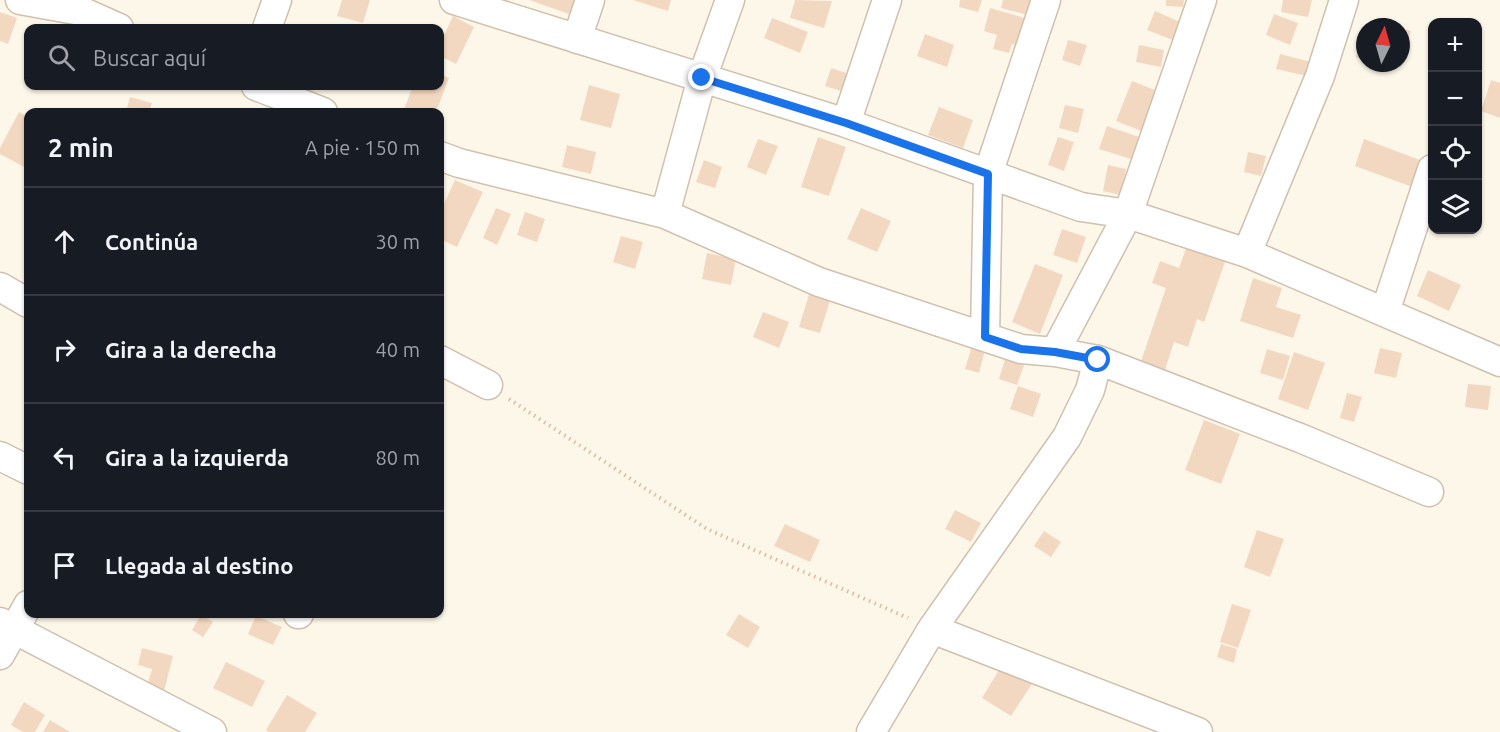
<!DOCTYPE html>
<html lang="es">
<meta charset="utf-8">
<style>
:root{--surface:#171b24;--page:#20242c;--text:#f1f3f6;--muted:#9ea1a6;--line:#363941}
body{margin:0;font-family:Ubuntu,sans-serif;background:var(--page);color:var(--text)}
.controls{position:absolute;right:18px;top:18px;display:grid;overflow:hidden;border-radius:12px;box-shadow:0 2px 4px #0004}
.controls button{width:54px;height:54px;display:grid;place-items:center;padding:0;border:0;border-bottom:2px solid var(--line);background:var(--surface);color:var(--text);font:30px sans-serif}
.compass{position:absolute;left:1356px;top:18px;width:54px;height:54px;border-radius:50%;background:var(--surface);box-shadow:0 2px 4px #0004;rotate:5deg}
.stop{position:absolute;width:18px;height:18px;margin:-14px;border:4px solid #1a73e8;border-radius:50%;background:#fff}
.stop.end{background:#1a73e8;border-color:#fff;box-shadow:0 2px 6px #0008}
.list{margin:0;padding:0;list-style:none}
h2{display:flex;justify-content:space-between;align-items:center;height:78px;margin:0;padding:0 24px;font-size:26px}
h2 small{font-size:20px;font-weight:400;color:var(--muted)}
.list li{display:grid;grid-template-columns:39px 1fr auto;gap:18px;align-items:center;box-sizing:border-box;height:108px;padding:0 24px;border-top:2px solid var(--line)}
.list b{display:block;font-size:22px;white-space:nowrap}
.list em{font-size:20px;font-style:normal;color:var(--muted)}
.icon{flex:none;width:33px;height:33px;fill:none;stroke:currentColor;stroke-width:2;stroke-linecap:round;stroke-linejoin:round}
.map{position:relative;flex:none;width:1500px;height:732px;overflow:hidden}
.search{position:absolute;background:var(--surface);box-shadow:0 2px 4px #0004;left:24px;top:24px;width:420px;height:66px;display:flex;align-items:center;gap:15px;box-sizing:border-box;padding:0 21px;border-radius:12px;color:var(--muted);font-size:22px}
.panel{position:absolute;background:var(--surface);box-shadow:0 2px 4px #0004;left:24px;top:108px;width:420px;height:510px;border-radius:12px}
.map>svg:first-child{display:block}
.building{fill:#f3d8c1}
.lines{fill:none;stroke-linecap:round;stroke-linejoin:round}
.street-casing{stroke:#d0c0ae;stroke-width:31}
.path{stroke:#d9bca3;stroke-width:4;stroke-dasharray:1.5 4.5;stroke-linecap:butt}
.street{stroke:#fff;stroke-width:28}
.route{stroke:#1a73e8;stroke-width:8}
</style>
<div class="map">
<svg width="1500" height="732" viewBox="0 0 1500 732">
<rect width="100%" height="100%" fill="#fdf7ea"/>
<!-- building -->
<path class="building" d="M 342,0 L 370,0 L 363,23 L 337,16 Z
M 529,0 L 578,0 L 572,15 Z
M 633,0 L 671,0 L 668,11 Z
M 795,0 L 832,1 L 824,28 L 790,18 Z
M 960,0 L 982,0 L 978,12 L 959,7 Z
M 1003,0 L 1033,0 L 1028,15 L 1001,8 Z
M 1166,0 L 1184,0 L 1183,7 L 1166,6 Z
M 1283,0 L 1312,0 L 1308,17 L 1281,12 Z
M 990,8 L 1035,21 L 1027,48 L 1012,44 L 1009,53 L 993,49 L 997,35 L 984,31 Z
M 1155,11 L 1180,22 L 1173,40 L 1147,30 Z
M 0,12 L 17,18 L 8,44 L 0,41 Z
M 1274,14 L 1298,23 L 1290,45 L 1266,35 Z
M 453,16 L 474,27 L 456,64 L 440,56 L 440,44 Z
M 772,18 L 808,32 L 800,53 L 764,38 Z
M 1401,28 L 1411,31 L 1405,49 L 1401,48 Z
M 925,34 L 954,45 L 947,67 L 917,56 Z
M 1068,40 L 1087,45 L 1080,66 L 1062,60 Z
M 1362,40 L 1365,41 L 1365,60 L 1356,57 Z
M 1139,45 L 1164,50 L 1161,67 L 1136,62 Z
M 1280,54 L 1311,62 L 1307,76 L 1276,69 Z
M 831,68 L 853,75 L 847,93 L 825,86 Z
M 440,74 L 449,78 L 436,112 L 403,112 L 413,86 L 440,86 Z
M 1491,80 L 1500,83 L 1500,118 L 1481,111 Z
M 1132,81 L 1160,92 L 1144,132 L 1116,121 Z
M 589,85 L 620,94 L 611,128 L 580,120 Z
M 130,97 L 152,103 L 149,112 L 126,112 Z
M 1065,105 L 1084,109 L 1078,133 L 1059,128 Z
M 939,107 L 973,120 L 963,148 L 928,135 Z
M 19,112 L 28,117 L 28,169 L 0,154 L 0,148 Z
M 1107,126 L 1139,137 L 1131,159 L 1099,149 Z
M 818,137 L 846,147 L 829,196 L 801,187 Z
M 1058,137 L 1074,142 L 1064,171 L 1048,165 Z
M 758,139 L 778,146 L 766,175 L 747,167 Z
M 1364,139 L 1428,163 L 1418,189 L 1355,166 Z
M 567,145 L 596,152 L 591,174 L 562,167 Z
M 1248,152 L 1266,156 L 1261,176 L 1244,172 Z
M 704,160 L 722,167 L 715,188 L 696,182 Z
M 1108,165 L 1126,169 L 1121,195 L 1103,191 Z
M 455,180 L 483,192 L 457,247 L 440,239 L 440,213 Z
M 496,208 L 511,214 L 497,245 L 483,238 Z
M 861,208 L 891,221 L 877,252 L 847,239 Z
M 525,212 L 545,219 L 537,242 L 517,235 Z
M 1062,229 L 1086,237 L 1077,263 L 1053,255 Z
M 621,236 L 643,242 L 635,269 L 613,262 Z
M 1187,246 L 1226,259 L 1204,322 L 1197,319 L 1188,347 L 1174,342 L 1164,373 L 1140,364 L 1166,288 L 1152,283 L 1160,261 L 1179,268 Z
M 707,253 L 736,259 L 731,285 L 702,279 Z
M 1035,264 L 1063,275 L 1040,334 L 1012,322 Z
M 1428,270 L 1461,285 L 1449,311 L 1417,296 Z
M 1253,278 L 1282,288 L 1276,307 L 1301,315 L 1293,338 L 1240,321 Z
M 811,288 L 832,294 L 820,333 L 799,327 Z
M 763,312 L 789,322 L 779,348 L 753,337 Z
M 972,346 L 985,350 L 979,373 L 965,369 Z
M 1380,348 L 1402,353 L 1396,378 L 1374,373 Z
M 1267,349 L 1290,356 L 1283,380 L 1260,373 Z
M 1294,352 L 1325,363 L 1308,410 L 1278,399 Z
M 1006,356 L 1025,362 L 1017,385 L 999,379 Z
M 1468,384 L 1491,386 L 1488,410 L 1465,407 Z
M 1018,386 L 1041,394 L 1033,417 L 1010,409 Z
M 1347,393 L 1362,397 L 1354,422 L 1340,418 Z
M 1204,420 L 1240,434 L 1221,484 L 1185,470 Z
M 955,510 L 981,523 L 971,542 L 945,529 Z
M 785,524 L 820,540 L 810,562 L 774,546 Z
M 1257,530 L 1284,539 L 1270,577 L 1244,567 Z
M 1044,531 L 1061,542 L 1051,557 L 1034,546 Z
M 1232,604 L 1251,610 L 1238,648 L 1220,642 Z
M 739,614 L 760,627 L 748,648 L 726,635 Z
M 201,615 L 213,622 L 203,637 L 192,630 Z
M 256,616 L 282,627 L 273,645 L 248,634 Z
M 1221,644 L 1237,649 L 1234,663 L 1217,657 Z
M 142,648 L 173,656 L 164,691 L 147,687 L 152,669 L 138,665 Z
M 226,662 L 265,681 L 252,707 L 213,688 Z
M 1002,665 L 1032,684 L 1011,716 L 982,698 Z
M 287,695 L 317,713 L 305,732 L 269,732 L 266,730 Z
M 24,702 L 45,715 L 35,732 L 23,732 L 11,725 Z
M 50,720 L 70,732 L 43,732 Z"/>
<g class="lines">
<defs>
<path id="street" d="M 20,0 L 81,11 L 119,28
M 454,0 L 846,123 L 1081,207 L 1128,214 L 1247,253 L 1500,362
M 267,28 L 277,0
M 577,39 L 590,0
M 256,86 L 323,112
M 846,123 L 887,0
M 440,156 L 459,163 L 665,214 L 819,282 L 1021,349 L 1055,352 L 1098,360 L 1300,438 L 1429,492
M 665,214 L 702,78 L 730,0
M 1247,253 L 1320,76 L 1344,0
M 0,287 L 28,303
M 1385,312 L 1432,169
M 985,337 L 988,174 L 1046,0
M 1055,352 L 1128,214 L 1202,0
M 440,360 L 488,385
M 0,456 L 28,470
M 298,614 L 299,614
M 0,622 L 212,732
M 932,629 L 1198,732
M 0,655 L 28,605
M 871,732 L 932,629 L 1067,437 L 1090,390 L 1098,360"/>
</defs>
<!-- street casing -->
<use href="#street" class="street-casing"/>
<!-- path -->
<path class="path" d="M 509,399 L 707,529 L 908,618"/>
<!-- street -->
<use href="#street" class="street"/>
</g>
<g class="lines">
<!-- route -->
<path class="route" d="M 702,78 L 846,123 L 988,174 L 985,337 L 1021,349 L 1055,352 L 1098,360"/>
</g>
</svg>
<div class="controls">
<button>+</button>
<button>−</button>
<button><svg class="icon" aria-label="locate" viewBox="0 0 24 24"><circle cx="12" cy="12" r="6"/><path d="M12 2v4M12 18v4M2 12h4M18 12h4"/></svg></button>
<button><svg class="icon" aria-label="layers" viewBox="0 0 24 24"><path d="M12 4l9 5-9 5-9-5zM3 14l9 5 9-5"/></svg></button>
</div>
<svg class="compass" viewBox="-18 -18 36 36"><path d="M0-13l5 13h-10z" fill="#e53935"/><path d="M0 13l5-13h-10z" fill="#9ea1a6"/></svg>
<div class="stop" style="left:1098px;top:360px"></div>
<div class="stop end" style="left:702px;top:78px"></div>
<div class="search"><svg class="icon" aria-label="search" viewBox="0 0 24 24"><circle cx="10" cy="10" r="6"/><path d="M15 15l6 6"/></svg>Buscar aquí</div>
<section class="panel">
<h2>2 min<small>A pie · 150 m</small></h2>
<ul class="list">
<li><svg class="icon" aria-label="ahead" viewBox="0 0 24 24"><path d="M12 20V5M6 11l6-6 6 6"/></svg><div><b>Continúa</b></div><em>30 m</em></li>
<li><svg class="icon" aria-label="right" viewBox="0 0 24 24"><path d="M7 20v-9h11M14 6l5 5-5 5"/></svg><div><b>Gira a la derecha</b></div><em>40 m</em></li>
<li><svg class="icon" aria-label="left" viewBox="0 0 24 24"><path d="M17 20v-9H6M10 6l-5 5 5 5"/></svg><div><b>Gira a la izquierda</b></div><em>80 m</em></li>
<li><svg class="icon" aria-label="arrive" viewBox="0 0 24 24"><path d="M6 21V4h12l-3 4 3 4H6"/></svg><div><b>Llegada al destino</b></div></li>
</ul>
</section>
</div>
